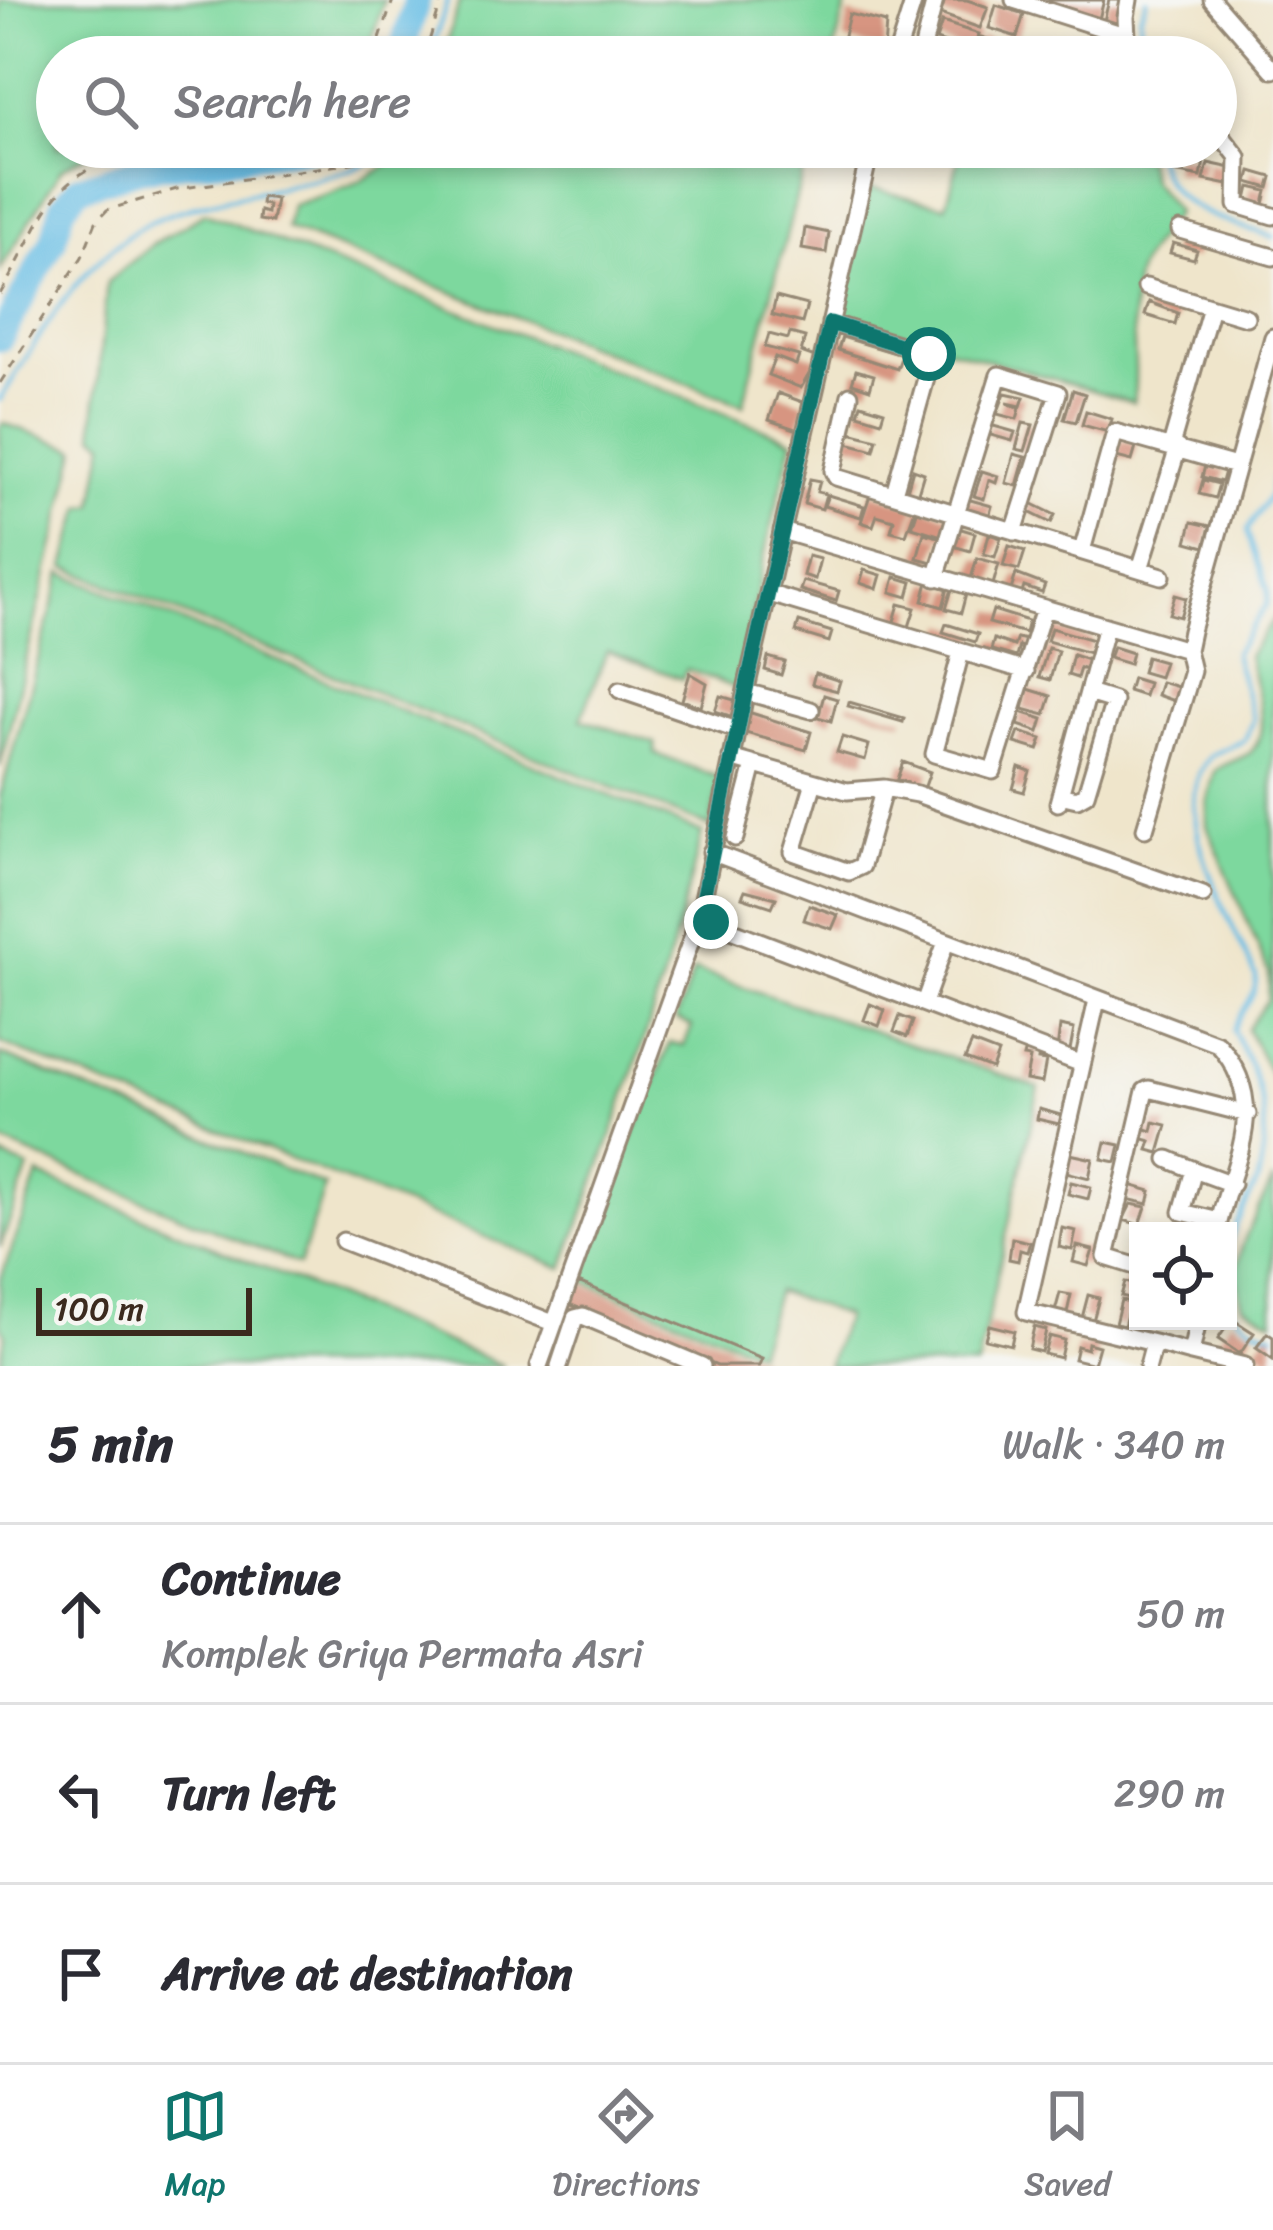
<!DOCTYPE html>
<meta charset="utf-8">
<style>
:root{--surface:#fff;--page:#f7f7f7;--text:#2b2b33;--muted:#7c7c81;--line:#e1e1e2;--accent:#0f766e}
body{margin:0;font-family:Sriracha,sans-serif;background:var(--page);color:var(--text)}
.controls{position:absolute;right:36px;bottom:36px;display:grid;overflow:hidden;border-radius:0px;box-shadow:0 6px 18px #0003}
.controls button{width:108px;height:108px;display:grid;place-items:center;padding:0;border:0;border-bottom:3px solid var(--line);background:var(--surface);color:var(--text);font:60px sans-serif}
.scale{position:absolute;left:36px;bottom:30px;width:216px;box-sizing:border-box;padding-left:12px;border:6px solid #3b2a1e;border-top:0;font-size:33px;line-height:42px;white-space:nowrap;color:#3b2a1e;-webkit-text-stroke:9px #f6f6f2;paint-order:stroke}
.stop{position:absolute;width:36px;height:36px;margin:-27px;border:9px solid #0f766e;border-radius:50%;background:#fff}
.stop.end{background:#0f766e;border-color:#fff;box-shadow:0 3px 12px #0008}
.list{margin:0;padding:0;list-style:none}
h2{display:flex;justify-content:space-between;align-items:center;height:156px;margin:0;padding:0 48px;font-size:51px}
h2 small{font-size:39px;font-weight:400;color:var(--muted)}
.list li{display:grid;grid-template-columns:78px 1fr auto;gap:36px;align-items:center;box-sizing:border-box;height:180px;padding:0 48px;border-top:3px solid var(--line)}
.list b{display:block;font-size:45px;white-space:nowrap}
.list p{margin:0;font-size:39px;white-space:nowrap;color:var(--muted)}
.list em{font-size:39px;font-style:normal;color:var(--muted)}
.icon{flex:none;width:66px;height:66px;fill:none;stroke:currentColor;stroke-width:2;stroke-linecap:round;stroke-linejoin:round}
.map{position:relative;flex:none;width:1273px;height:1366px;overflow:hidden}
.search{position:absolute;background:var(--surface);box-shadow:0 6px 18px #0003;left:36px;right:36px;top:36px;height:132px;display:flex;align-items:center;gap:30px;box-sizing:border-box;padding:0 42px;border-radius:66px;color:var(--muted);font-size:45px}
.sheet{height:696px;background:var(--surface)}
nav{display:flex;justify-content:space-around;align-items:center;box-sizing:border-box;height:168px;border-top:3px solid var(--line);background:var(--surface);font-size:33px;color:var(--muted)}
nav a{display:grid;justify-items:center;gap:6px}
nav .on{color:var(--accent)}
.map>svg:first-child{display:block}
.green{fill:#7dd89e;stroke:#5c815e;stroke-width:3}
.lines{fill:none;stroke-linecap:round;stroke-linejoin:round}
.stream{stroke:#68bee5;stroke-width:4.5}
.river{stroke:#68bee5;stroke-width:27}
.building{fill:#d79581}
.minor-casing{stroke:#958874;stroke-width:21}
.path{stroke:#958874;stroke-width:3;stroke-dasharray:9 9;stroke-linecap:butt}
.minor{stroke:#fff;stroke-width:15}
.route{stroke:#0f766e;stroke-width:15}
</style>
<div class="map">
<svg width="1273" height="1366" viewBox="0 0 1273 1366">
<rect width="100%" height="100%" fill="#f6f6f2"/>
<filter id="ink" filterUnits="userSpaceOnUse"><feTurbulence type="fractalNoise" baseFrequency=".00833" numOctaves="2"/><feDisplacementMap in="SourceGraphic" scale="24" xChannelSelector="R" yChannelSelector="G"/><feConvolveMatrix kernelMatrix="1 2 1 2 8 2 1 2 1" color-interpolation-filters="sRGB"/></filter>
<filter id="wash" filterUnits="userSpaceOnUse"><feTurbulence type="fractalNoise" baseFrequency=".004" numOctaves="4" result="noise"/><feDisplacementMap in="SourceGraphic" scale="48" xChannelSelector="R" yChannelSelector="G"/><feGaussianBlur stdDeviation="2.7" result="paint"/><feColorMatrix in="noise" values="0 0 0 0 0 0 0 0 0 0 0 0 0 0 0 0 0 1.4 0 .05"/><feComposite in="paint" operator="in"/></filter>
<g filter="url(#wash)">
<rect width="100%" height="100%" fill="#efe5cb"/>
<!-- green -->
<path class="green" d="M 0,0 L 384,0 L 366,57 L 57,57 L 57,147 L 99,147 L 61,169 L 0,270 Z
M 460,0 L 848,0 L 832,57 L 442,57 Z
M 404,147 L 809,147 L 743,405 L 286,228 L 292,205 C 328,194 383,179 404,147 Z
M 962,147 L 1103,147 L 1146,160 L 1151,180 L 1176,212 C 1164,231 1141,256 1136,277 C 1127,319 1140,361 1133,402 L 840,317 L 869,188 L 946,206 Z
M 205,213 L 793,440 L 765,553 L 738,689 L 687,669 L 682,679 L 607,651 L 581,719 L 655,743 L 655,754 L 720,778 L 710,827 L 65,567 L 82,507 L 94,505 L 105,442 L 95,435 L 94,423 L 107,282 L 152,245 Z
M 3,423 L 77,449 L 0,767 L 0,428 Z
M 62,573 L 702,833 C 667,982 617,1125 563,1268 L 0,1043 L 0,797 Z
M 1273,620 L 1273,1079 L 1247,1029 L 1268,999 L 1269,973 L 1207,826 L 1207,801 L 1215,771 C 1226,762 1240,760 1251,752 C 1273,728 1254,685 1248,656 Z
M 694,970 L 1039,1088 L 977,1366 L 828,1366 L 845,1316 L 777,1291 L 757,1352 L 576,1278 L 670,1043 L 684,1045 L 692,1026 L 676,1019 Z
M 0,1054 L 325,1186 L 299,1265 L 0,1141 Z
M 0,1156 L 29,1168 L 0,1247 Z
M 38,1175 L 504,1366 L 0,1366 L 5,1334 L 0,1324 L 0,1281 Z
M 1273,1179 L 1273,1321 L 1243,1305 C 1225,1257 1255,1220 1273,1179 Z"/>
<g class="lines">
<!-- stream -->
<path class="stream" d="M 429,57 L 448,0
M 1142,57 L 1140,16 L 1147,0
M 1156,147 C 1158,208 1224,220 1273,237
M 0,400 C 42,334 76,264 147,224 C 201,193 364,183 393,147
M 1228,1249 C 1234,1223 1247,1205 1258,1180 C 1273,1116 1261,1085 1233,1030 C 1241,1007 1256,1001 1256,976 C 1233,925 1169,815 1205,763 C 1213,750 1233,747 1245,740 L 1253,718 L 1234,654 L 1267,604 L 1268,591 L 1247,531 L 1271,493 L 1273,478
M 1228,1301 C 1236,1320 1254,1328 1273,1334"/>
<!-- river -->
<path class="river" d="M 400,57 L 417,0
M 0,338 L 53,241 L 63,206 L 78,188 L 141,168 L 318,147"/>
</g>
<g id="blocks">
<!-- building -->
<path class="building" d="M 945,0 L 967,0 L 988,7 L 980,28 L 940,14 Z
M 1040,0 L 1104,0 L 1099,19 Z
M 1109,0 L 1125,0 L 1119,25 L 1104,21 Z
M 996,5 L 1024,14 L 1017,37 L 989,28 Z
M 849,14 L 886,23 L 884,50 L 843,40 Z
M 942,22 L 979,34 L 973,52 L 936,40 Z
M 981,37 L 995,41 L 991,57 L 975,57 Z
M 1000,41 L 1019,47 L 1016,57 L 996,57 Z
M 1099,44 L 1120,49 L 1118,57 L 1095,57 Z
M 1175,156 L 1204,161 L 1201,177 L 1173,172 Z
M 1208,163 L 1231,168 L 1228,185 L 1204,180 Z
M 1251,171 L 1272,177 L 1269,188 L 1248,182 Z
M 1250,187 L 1267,191 L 1264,204 L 1247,200 Z
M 262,197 L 276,199 L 272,222 L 259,220 L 260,211 L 267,213 L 268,205 L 261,204 Z
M 805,228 L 829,233 L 826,253 L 802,249 Z
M 1173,243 L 1197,250 L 1194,259 L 1170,253 Z
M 776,297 L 807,305 L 802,323 L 772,315 Z
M 1149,302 L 1178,313 L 1175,324 L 1145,315 Z
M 790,333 L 805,337 L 801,352 L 818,358 L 801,388 L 768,375 L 775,357 L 796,365 L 799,356 L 765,347 L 769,334 L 788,339 Z
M 842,337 L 902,355 L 897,369 L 838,350 Z
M 856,370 L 874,375 L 870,389 L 852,383 Z
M 1073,390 L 1085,394 L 1076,422 L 1064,419 Z
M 778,393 L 805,403 L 798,430 L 769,420 Z
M 1005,393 L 1024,397 L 1021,406 L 1007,403 L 1020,408 L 1017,419 L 997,414 Z
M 861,404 L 884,411 L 881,421 L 858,414 Z
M 1086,411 L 1112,419 L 1108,432 L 1082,425 Z
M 1023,423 L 1033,425 L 1025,451 L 1016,449 Z
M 990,425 L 1015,432 L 1012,441 L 987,434 Z
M 850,432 L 877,439 L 874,450 L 847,443 Z
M 1121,440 L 1137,444 L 1132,461 L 1116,457 Z
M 1014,454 L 1025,457 L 1017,486 L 1006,483 Z
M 1205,466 L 1225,471 L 1222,482 L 1202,477 Z
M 913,469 L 924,473 L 918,493 L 907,490 Z
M 982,471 L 998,476 L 996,483 L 989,480 L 984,499 L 974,496 Z
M 810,479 L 820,481 L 817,492 L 826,494 L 822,509 L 804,504 Z
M 1203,480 L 1219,484 L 1215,498 L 1199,494 Z
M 871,492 L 916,507 L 906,535 L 891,531 L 894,520 L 877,515 L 873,526 L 861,522 Z
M 828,495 L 864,506 L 861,517 L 824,506 Z
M 967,499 L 992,506 L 989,517 L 964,510 Z
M 1031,503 L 1055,515 L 1051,523 L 1027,511 Z
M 919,506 L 951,516 L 945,537 L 912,527 Z
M 1192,522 L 1210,526 L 1205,547 L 1187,542 Z
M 958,528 L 975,533 L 970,551 L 953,546 Z
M 924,533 L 942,538 L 932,562 L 917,558 Z
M 989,534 L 1001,538 L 995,557 L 984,554 Z
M 1009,546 L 1025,551 L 1019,570 L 1003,566 Z
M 808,556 L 820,559 L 815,579 L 803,575 Z
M 977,558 L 999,564 L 992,588 L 970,582 Z
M 864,570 L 881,575 L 877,589 L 860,583 Z
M 1016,574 L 1045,585 L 1042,593 L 1024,587 L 1022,593 L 1011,590 Z
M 895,577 L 912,582 L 908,597 L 891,592 Z
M 803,581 L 839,591 L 836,601 L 800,590 Z
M 928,582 L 948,588 L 943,607 L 923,601 Z
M 952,589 L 966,594 L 961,613 L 946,609 Z
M 1175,595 L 1186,598 L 1180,617 L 1169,614 Z
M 899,604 L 915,608 L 908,630 L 893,625 Z
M 993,610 L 1028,621 L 1025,633 L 989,623 Z
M 799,622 L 832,632 L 829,642 L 796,632 Z
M 946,624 L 978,634 L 975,642 L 943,632 Z
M 1051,628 L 1093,640 L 1089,653 L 1047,641 Z
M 1017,638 L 1031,641 L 1028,649 L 1019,646 L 1016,657 L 991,650 L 994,639 L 1014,646 Z
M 1113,647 L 1132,653 L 1129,664 L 1109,658 Z
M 1048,648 L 1058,651 L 1050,680 L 1039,677 Z
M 1073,655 L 1091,661 L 1088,671 L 1080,668 L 1077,678 L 1068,675 Z
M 768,657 L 785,662 L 781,675 L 765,670 Z
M 1146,657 L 1164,662 L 1159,677 L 1142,672 Z
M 690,673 L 707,683 L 701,707 L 682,700 Z
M 815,673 L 840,681 L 837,691 L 812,684 Z
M 1132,678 L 1148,683 L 1144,696 L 1128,691 Z
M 1161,682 L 1178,687 L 1174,701 L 1157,695 Z
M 1028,689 L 1051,696 L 1045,715 L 1023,709 Z
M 824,695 L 837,699 L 831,721 L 818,717 Z
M 720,696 L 738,701 L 733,717 L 715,711 Z
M 849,702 L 904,718 L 903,722 L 848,706 Z
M 745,711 L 811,732 L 806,750 L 742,732 Z
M 1021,712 L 1043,719 L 1039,732 L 1018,725 Z
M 1019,732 L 1042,739 L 1038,750 L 1015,743 Z
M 842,737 L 869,745 L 865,760 L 837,752 Z
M 903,762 L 930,772 L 924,789 L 897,779 Z
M 1019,767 L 1030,771 L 1024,792 L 1013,789 Z
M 745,890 L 776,898 L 772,907 L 742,897 Z
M 809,905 L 838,915 L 832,929 L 804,920 Z
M 870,1004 L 885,1010 L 879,1026 L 864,1020 Z
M 900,1016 L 913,1021 L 907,1037 L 894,1032 Z
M 1060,1026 L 1074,1029 L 1070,1050 L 1080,1052 L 1078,1059 L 1057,1050 Z
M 972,1043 L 998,1053 L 992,1069 L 965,1059 Z
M 1025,1049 L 1039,1051 L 1038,1060 L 1046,1061 L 1042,1083 L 1026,1080 L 1030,1058 L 1023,1057 Z
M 1039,1109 L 1061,1115 L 1059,1124 L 1037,1119 Z
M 1154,1122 L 1167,1125 L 1159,1153 L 1148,1150 L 1151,1141 L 1140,1138 L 1143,1128 L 1152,1131 Z
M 1106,1142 L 1120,1145 L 1116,1162 L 1102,1159 Z
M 1070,1154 L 1093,1159 L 1089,1178 L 1066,1172 Z
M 1071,1182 L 1091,1187 L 1088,1199 L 1068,1194 Z
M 1130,1185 L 1151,1191 L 1148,1204 L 1127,1199 Z
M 1131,1204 L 1146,1207 L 1140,1225 L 1123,1220 Z
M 1062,1228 L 1076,1231 L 1072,1250 L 1059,1247 Z
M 1012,1238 L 1030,1242 L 1027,1252 L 1020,1250 L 1018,1261 L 1009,1259 Z
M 1077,1246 L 1093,1250 L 1088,1266 L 1073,1262 Z
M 578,1282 L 762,1359 L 759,1366 L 717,1366 L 569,1304 Z
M 1125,1282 L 1138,1285 L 1137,1300 L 1121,1296 Z
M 1060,1293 L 1071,1295 L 1066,1317 L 1054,1315 Z
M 1088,1295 L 1099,1298 L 1093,1321 L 1082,1318 Z
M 1121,1300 L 1130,1302 L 1124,1326 L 1115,1324 Z
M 1232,1319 L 1254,1333 L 1240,1354 L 1218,1339 Z
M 989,1325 L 1014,1331 L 1011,1345 L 985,1339 Z
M 1034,1327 L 1046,1330 L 1041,1352 L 1029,1349 Z
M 1267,1333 L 1273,1337 L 1273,1360 L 1256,1348 Z
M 1049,1336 L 1064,1340 L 1060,1358 L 1044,1354 Z
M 1088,1343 L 1099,1346 L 1094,1364 L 1074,1359 L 1077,1346 L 1087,1349 Z"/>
</g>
</g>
<g filter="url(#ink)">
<use href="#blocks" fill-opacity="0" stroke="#958874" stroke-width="3"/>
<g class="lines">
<defs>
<path id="minor" d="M 935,0 L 924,43 L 930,52 L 944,57
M 1014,0 L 1127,36
M 1212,0 L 1273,70
M 896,57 L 914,0
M 1128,57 L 1126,17 L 1129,0
M 1216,129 L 1238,157 L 1237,205 L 1273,216
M 1180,230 L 1273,257
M 1146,287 L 1246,317
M 830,323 L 929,354 L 930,364 L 894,493
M 850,395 L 833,471 L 836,477 L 1162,576
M 1171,446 L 1211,307
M 782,531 L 1187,650
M 1082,551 L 1115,432 L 1236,466
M 1140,569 L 1178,448
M 936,578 L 999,375 L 1058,393 L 1014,532
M 770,594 L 1026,671
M 961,652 L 934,754 L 993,771 L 1044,608
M 620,690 L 737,730
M 746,692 L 811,710
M 731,758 L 847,791 L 884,788 L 917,794 L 1203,895
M 814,782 L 793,852 L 849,872 L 862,866 L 884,788
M 1060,795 L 1077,799 L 1086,794 L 1114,701 L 1088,693
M 1058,803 L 1106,626
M 1145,829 L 1192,671 L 1187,650 L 1191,631 L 1273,337
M 735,838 L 754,765
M 711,852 L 1218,1044 C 1273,1107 1231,1162 1217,1231
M 699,918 L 1082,1064
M 1097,1000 L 1026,1312 L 1154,1343
M 924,1003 L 946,942
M 1168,1159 L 1194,1170
M 1219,1221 L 1182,1212 L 1194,1170 L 1232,1184
M 343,1241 L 553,1323
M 1138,1267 L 1106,1257 L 1145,1091 L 1149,1089 L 1248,1114
M 1191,1353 L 1245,1366
M 539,1366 L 699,918 L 748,680 L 871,147
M 559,1366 L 575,1318 L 583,1316 L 702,1366
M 1148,1366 L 1154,1343 L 1191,1353 L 1198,1321"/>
</defs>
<!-- minor casing -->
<use href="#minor" class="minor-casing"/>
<!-- path -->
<path class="path" d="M 374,57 L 393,0
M 424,57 L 442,0
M 0,294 C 52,207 47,168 158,147
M 0,383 L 82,257 L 96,222 L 107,210 L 177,189 L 365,161 L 382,147"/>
<!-- minor -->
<use href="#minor" class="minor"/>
</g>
</g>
<g class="lines" filter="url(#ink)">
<!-- route -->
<path class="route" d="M 711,922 L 699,918 L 748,680 L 830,323 L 929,354"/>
</g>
</svg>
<div class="controls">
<button><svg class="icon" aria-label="locate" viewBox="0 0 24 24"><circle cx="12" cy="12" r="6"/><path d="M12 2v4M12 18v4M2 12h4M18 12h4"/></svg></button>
</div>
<div class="scale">100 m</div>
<div class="stop" style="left:929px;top:354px"></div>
<div class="stop end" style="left:711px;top:922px"></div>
<div class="search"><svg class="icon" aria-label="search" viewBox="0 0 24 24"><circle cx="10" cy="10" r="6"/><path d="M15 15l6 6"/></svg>Search here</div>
</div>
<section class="sheet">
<h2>5 min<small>Walk · 340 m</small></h2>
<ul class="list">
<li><svg class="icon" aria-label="ahead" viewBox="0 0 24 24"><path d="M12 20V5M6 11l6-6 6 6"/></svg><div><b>Continue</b><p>Komplek Griya Permata Asri</p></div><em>50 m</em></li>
<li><svg class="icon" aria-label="left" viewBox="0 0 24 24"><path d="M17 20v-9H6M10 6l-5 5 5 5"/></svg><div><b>Turn left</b></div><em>290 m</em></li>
<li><svg class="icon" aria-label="arrive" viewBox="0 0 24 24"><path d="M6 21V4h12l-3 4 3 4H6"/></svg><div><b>Arrive at destination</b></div></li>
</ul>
</section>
<nav>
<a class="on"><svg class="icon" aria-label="map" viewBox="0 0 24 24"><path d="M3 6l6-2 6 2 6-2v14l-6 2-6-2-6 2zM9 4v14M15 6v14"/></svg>Map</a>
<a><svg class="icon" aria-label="directions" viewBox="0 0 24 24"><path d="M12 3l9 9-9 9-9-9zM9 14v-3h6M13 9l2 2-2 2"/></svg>Directions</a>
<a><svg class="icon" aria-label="saved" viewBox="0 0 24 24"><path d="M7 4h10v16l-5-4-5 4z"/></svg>Saved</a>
</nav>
